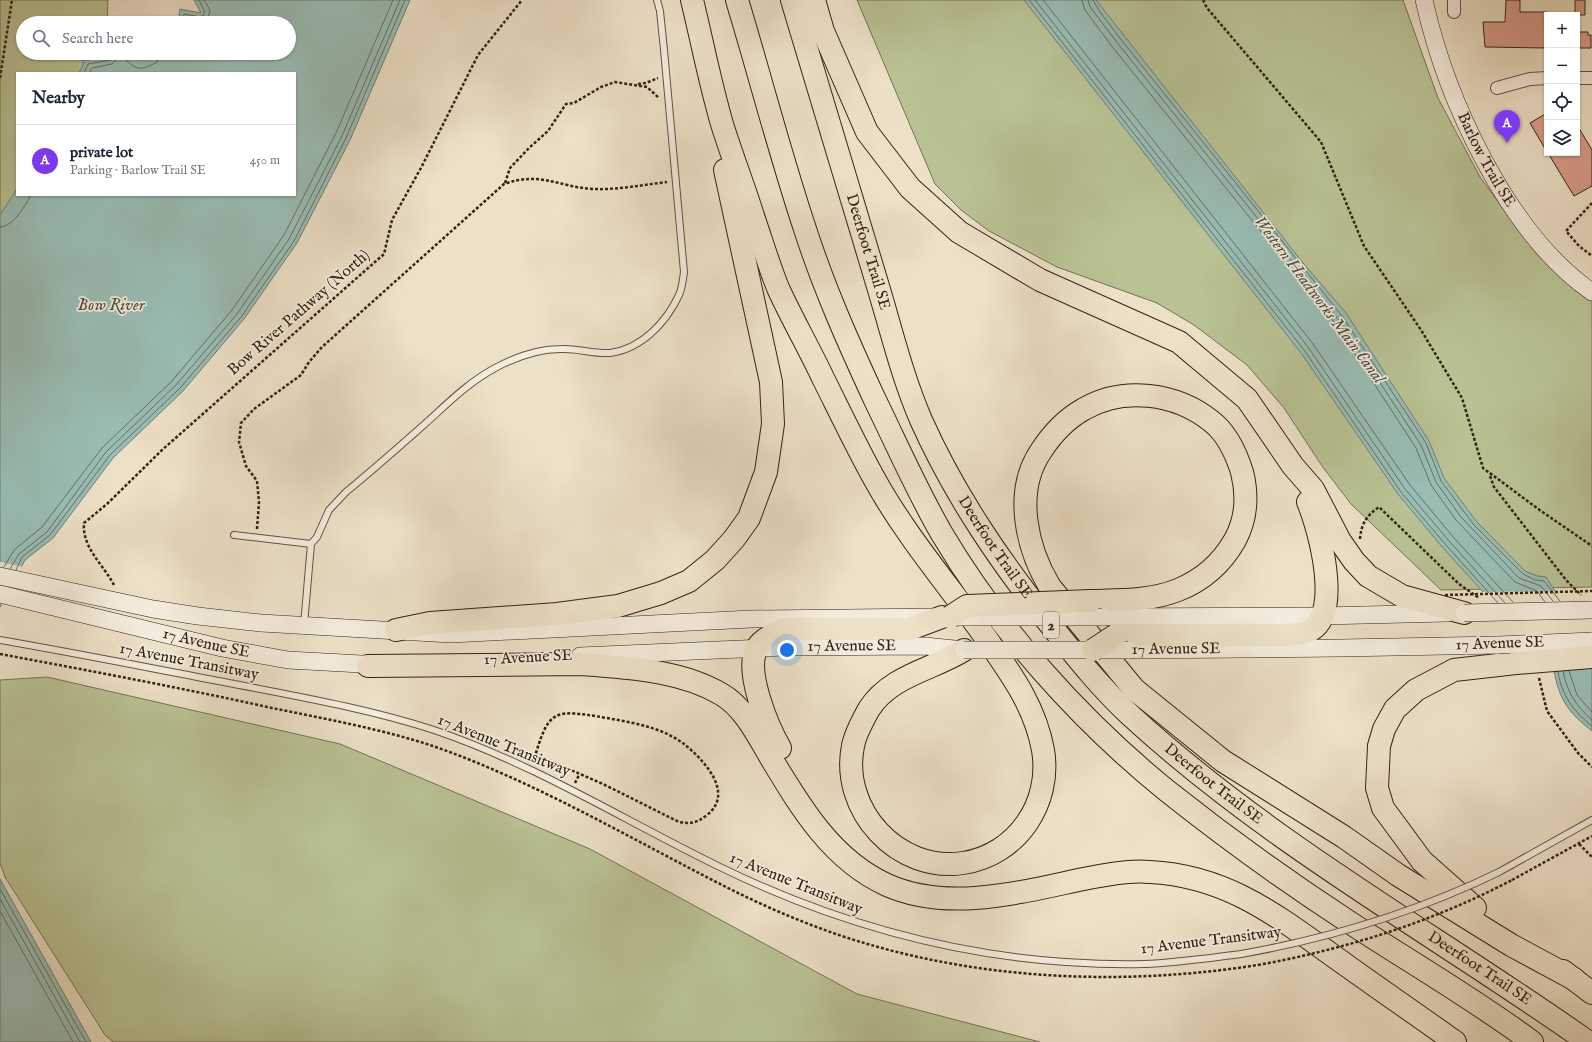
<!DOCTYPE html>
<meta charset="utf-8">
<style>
:root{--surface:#fff;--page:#f2f2f3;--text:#1f2937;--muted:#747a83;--line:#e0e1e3;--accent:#7c3aed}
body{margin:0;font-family:"IM FELL English",serif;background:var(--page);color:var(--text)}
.controls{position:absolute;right:12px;top:12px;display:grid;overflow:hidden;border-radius:0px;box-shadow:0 1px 3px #0004}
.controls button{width:36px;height:36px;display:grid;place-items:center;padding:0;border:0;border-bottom:1px solid var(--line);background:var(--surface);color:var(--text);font:20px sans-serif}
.you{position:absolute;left:787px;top:650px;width:14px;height:14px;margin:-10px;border:3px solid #fff;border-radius:50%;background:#1a73e8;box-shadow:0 0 0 6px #1a73e833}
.badge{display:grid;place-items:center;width:26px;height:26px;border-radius:50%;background:var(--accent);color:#fff;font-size:13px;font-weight:700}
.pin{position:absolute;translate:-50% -33px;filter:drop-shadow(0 1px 2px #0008)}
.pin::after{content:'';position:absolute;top:21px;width:14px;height:12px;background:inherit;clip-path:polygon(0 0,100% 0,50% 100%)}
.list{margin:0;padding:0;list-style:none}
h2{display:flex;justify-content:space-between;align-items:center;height:52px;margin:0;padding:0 16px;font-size:17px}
h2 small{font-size:13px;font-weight:400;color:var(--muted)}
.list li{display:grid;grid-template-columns:26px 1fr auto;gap:12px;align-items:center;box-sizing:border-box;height:72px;padding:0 16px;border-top:1px solid var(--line)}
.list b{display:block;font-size:15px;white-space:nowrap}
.list p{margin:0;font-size:13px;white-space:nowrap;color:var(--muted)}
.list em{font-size:13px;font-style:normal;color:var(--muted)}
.icon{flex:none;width:22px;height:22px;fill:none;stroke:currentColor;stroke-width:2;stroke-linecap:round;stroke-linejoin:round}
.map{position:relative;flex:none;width:1592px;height:1042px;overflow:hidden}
.search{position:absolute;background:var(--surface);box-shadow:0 1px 3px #0004;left:16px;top:16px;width:280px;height:44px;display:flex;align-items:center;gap:10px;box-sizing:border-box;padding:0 14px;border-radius:22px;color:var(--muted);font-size:15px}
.panel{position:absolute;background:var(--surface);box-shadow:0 1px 3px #0004;left:16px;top:72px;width:280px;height:124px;border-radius:0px}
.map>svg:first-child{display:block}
.green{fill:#b9c294;stroke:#767256}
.water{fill:#99bdb4;stroke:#707f75}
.pier{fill:#ece0c7}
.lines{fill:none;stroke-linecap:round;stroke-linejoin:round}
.shore{stroke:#667066;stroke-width:1}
.building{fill:#d89c8a;stroke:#332217}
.lane-casing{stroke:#615243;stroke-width:8}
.street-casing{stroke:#615243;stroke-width:14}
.secondary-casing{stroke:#332217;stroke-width:18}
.highway-casing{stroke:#332217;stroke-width:24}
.path{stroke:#332217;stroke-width:2.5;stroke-dasharray:3 2;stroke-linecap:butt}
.lane{stroke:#f3ebdb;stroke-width:6}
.street{stroke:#f3ebdb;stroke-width:12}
.secondary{stroke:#f3ebdb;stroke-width:17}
.highway{stroke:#ece0c7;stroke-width:22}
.lane-bridge-casing{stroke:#615243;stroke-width:8;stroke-linecap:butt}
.secondary-bridge-casing{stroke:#332217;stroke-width:18;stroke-linecap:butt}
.highway-bridge-casing{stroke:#332217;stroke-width:24;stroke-linecap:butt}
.path-bridge{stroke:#332217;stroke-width:2.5;stroke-dasharray:3 2;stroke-linecap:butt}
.lane-bridge{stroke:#f3ebdb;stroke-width:6}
.secondary-bridge{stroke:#f3ebdb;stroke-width:17}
.highway-bridge{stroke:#ece0c7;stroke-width:22}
.labels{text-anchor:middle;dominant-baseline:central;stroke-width:3.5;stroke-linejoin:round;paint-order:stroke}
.shield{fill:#f3ebdb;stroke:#6d5e52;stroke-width:1}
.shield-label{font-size:15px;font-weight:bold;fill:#332217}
.street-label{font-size:16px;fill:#332217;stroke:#f3ebdb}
.water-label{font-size:17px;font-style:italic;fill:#525046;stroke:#f3ebdb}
</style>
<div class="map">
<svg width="1592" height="1042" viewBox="0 0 1592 1042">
<rect width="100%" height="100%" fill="#ece0c7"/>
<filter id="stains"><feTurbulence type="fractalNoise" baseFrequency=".005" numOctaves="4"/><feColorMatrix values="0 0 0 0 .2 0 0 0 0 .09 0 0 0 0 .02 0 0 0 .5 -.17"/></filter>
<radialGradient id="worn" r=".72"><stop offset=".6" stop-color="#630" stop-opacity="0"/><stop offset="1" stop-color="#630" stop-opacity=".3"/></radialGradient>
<!-- green -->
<path class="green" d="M 0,0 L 108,0 L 107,23 L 23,23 L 23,53 L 106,53 L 105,73 L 17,73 L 17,195 L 0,250 Z
M 857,0 L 1403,0 L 1438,98 L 1480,177 L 1529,244 L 1577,290 L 1592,301 L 1592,587 L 1441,590 L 1351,504 L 1322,466 L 1284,408 L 1247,365 L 1194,325 L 1157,303 L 1057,267 L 989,231 L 961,210 L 935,184 Z
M 47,677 L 340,744 L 590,849 L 857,994 L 1040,1042 L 113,1042 L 105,1035 L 5,877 L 0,863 L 0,680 Z"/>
<!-- water -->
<path class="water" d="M 194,0 L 410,0 L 350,140 L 297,243 L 244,319 L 183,391 L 113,458 L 53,538 L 25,560 L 0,607 L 0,215 L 17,189 L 17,195 L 295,195 L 295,73 L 79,73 L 83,65 L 83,60 L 103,58 L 112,53 L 128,53 L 140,60 L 154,53 L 289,53 L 289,23 L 178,23 L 180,9 L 201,13 Z
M 1024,0 L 1096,0 L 1303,263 L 1346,313 L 1429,441 L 1444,478 L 1477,522 L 1525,571 L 1537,576 L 1546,577 L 1555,591 L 1592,627 L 1592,731 C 1569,713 1559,700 1554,670 L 1443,548 L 1398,494 L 1301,353 Z
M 0,879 L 91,1042 L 0,1042 Z"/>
<!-- pier -->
<path class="pier" d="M 0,562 L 24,567 L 3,605 L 0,604 Z
M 1558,591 L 1592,624 L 1592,665 L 1549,668 L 1481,592 Z"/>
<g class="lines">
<!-- shore -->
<path class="shore" d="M 1029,0 L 1304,350 L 1401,492 L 1446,545 L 1498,603
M 1035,0 L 1308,347 L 1405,489 L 1450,542 L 1505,603
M 1043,0 L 1313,344 L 1410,485 L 1454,538 L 1513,602
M 1082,0 L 1085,10 L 1114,49 L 1334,322 L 1416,448 L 1431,485 L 1456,520 L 1515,582 L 1537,591 L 1545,602
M 1088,0 L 1090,7 L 1119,45 L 1338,319 L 1421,445 L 1436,482 L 1461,517 L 1519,578 L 1541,586 L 1553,601
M 1093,0 L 1100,12 L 1123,42 L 1342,316 L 1426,443 L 1441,481 L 1474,525 L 1523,574 L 1535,580 L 1544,581 L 1560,601
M 182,23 L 184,14 L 200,17 L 204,15 L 204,10 L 199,0
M 187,23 L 189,20 L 201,22 L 208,17 L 210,10 L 204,0
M 84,73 L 88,64 L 111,60 L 114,53
M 89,73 L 92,68 L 112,64 L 121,56 C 135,68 138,73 157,62 L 160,53
M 0,227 C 13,227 25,206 31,195
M 4,567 L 14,550 L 42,527 L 102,448 L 172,381 L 232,310 L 284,235 L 336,133 L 393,0
M 10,569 L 19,554 L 47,532 L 106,452 L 176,385 L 237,314 L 289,239 L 342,136 L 400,0
M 16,570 L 22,557 L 50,535 L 110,455 L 180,388 L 241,317 L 294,241 L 346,138 L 405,0
M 1563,671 C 1567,692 1576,706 1592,720
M 1569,671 L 1577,695 L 1592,712
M 1558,672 C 1562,696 1573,711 1592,726
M 0,889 L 86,1042
M 0,899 L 80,1042
M 0,911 L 73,1042"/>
</g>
<!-- building -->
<path class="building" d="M 1506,0 L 1520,0 L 1520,12 L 1547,12 L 1547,48 L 1485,47 L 1483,22 L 1505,22 Z
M 1575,0 L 1585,0 L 1585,15 L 1575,15 Z
M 1577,32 L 1588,32 L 1588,35 L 1591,35 L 1591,48 L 1577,48 Z
M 1547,113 L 1547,152 L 1530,123 Z
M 1577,125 L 1592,150 L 1592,186 L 1574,196 L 1548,153 L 1577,153 Z"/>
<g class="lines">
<defs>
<path id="lane" d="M 234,535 L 311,544 L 304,625
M 311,544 L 317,537 L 329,510 L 346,492 C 373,470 400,446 426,423 C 449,402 470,381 497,367 C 516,357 540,349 561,349 C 577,348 593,354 610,353 C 641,349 666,323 679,295 C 682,289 683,279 684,272 L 664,50 L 660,11 L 657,0
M 0,640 C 75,653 150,668 224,682 C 295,696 366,708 434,730 C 537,765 625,821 722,868 C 856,933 994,967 1144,964 C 1176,963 1209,958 1241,954
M 1499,872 L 1592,820"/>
<path id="street" d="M 1454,0 L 1454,12
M 1577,78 L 1592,78
M 1497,88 L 1530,79 L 1547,78"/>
<g id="secondary">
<path id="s1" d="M 1424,0 C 1446,99 1507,233 1592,292"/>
<path d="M 0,576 L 153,609 L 198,616 L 261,623 L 451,634 L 751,619 L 933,617"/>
<path id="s2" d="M 0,594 L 222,648 L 288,660 L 380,665"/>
<path d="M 1102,617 L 1323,616 L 1447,613"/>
<path id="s3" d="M 1128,650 L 1341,648 L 1498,645"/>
<path id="s4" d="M 580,656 L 785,647 L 925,646 L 964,650"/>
</g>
<g id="highway">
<path d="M 692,0 C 702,41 710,83 722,124 C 732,156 744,187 754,219 C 762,242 769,266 778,288 C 792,319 809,348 823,378 C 840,412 856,446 875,480 C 906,536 949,586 986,638 C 1011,674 1035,706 1043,750 C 1052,803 1017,855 963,863 C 898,873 840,810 853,746 C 855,734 863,720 869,709 C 891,675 932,670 964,650"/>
<path d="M 737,0 C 760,76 780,154 805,229 C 824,288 849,344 875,400 C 897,445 917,491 942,534 C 999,630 1080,720 1166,790 C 1225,837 1286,881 1349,922 C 1410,962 1473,998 1532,1042"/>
<path id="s5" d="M 792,0 C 821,94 848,189 877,283 C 891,329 902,376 921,420 C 955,496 1001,563 1053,628 C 1077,658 1102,689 1130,715 C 1269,843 1435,934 1588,1042"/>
<path d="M 814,0 L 823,31 L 867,132 L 910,188 L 959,232 L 1040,280 L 1179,342 L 1247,399 L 1293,466 L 1313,489 L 1340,541 L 1354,561 L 1368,576 L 1402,596 L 1464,613"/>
<path d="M 1090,601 C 1119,600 1151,601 1178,590 C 1203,580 1222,563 1235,540 C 1247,518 1248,496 1242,472 C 1236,453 1227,433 1211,421 C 1176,393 1123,386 1084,409 C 1066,419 1052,434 1041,451 C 1013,492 1027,549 1050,587 L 1134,689 L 1223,761 L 1344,837 L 1398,875 L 1511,945 L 1574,979"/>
<path d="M 396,630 L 430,623 L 557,614 L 618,606 L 661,593 L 689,581 L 715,560 L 734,539 L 749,518 L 766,472 L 773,424 L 771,382 L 725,170"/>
<path d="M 1116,635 L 1287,635 C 1295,634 1305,634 1311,630 C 1342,612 1319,528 1308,502"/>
<path d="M 368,666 L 582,664 C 628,668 680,670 721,694 C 744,707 758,736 771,758 C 801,808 832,860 887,885 C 945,911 1014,894 1074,881 C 1099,876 1124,870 1150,872 C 1231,876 1282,920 1346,965 C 1382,991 1419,1016 1455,1042"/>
<path d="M 780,748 C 768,727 744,671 757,648 C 762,639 775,633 785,629 L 910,629 L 942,617"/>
<path d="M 1475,908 L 1422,861 L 1383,808 L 1377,788 L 1379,746 L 1384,729 L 1395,709 L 1416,690 L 1454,670 L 1516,663"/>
<path d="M 1563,971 L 1592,993"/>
</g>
</defs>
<!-- lane casing -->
<use href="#lane" class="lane-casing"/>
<!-- street casing -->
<use href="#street" class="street-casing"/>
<!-- secondary casing -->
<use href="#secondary" class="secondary-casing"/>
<!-- highway casing -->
<use href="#highway" class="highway-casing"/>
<!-- path -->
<path class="path" d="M 1203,0 L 1207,8 L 1321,142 L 1364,246 L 1421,330 L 1462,398 L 1483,468 L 1541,511 L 1592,546
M 0,78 L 12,0
M 638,84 L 646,83 L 658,78
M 505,183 L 510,168 L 529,148 L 548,131 L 566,104 L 574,103 L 601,87 L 615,82 L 647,87 L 659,98
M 1592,203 L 1566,231 L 1579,246 L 1592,256
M 1490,476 L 1494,487 L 1566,580 L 1581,595
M 257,529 L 259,502 L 257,481 L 246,466 L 239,442 L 241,423 L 254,409 L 301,375 L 309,362 L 322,347 L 504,184 C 540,171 559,187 593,189 C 617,190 642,185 667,182
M 1360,539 C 1361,524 1367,515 1379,507 L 1459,584 L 1479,598
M 114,585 C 103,564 82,548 84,523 L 107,504 L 162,450 L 384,254 L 392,220 L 422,166 L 478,55 L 522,0
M 0,654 C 91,671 182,688 272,708 C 326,719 381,729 433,746 C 539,783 636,842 736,892 C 779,913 825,932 871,945 C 996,981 1130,985 1258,965
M 1539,678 L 1547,711 L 1578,753 L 1592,767
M 533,763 C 549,708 552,709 607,718 C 634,723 661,727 684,744 C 704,760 735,793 707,815 C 697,823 691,824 679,822 L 605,785 L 535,754
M 575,783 L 579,775
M 1579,844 L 1592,857
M 1512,880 L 1592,836"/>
<!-- lane -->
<use href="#lane" class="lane"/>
<!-- street -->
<use href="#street" class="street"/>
<!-- secondary -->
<use href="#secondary" class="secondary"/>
<!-- highway -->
<use href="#highway" class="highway"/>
<defs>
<path id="lane-bridge" d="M 1241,954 C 1331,938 1417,912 1499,872"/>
<path id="secondary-bridge" d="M 1464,613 L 1592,610
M 950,617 L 1102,617
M 1498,645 L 1592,641
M 964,650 L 1128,650"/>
<path id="highway-bridge" d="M 950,617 L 967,606 L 1090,601
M 1093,650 L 1116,635
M 1516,663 L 1592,657"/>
</defs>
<!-- lane-bridge casing -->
<use href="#lane-bridge" class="lane-bridge-casing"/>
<!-- secondary-bridge casing -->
<use href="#secondary-bridge" class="secondary-bridge-casing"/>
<!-- highway-bridge casing -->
<use href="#highway-bridge" class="highway-bridge-casing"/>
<!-- path-bridge -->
<path class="path-bridge" d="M 1445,595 L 1592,591
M 1258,965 C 1346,949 1432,922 1512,880"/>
<!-- lane-bridge -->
<use href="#lane-bridge" class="lane-bridge"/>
<!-- secondary-bridge -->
<use href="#secondary-bridge" class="secondary-bridge"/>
<!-- highway-bridge -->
<use href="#highway-bridge" class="highway-bridge"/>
</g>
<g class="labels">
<!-- shield labels -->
<rect class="shield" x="1043" y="612" width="16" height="26" rx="3"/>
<g class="shield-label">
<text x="1051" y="625">2</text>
</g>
<!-- street labels -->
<g class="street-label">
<text stroke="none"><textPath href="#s1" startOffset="172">Barlow Trail SE</textPath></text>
<text stroke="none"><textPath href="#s5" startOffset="263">Deerfoot Trail SE</textPath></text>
<text transform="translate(299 313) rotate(-41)">Bow River Pathway (North)</text>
<text stroke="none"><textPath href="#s5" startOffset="587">Deerfoot Trail SE</textPath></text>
<text stroke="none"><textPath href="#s2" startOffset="212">17 Avenue SE</textPath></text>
<text transform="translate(1500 644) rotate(-2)">17 Avenue SE</text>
<text stroke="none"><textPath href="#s4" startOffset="272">17 Avenue SE</textPath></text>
<text stroke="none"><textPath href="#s3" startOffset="48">17 Avenue SE</textPath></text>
<text transform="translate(528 658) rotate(-3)">17 Avenue SE</text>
<text transform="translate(189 662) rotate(11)">17 Avenue Transitway</text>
<text transform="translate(504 746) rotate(22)">17 Avenue Transitway</text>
<text stroke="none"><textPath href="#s5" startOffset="911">Deerfoot Trail SE</textPath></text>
<text transform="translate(796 884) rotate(22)">17 Avenue Transitway</text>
<text transform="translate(1211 941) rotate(-7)">17 Avenue Transitway</text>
<text stroke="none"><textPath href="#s5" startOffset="1235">Deerfoot Trail SE</textPath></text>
</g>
<!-- water labels -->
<g class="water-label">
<text transform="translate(1319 300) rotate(53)">Western Headworks Main Canal</text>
<text x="111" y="305">Bow River</text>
</g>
</g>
<rect width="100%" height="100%" filter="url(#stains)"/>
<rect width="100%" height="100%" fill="url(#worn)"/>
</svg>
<div class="controls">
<button>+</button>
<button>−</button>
<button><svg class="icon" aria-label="locate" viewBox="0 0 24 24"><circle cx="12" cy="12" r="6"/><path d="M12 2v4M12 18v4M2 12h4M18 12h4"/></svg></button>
<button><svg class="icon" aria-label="layers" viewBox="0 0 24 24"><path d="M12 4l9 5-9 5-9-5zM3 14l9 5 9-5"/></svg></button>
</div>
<div class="you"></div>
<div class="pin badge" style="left:1507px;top:143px">A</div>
<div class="search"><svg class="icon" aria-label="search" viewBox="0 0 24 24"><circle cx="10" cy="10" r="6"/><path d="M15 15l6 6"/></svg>Search here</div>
<section class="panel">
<h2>Nearby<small></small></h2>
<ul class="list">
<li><span class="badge">A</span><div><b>private lot</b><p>Parking · Barlow Trail SE</p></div><em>450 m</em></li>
</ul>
</section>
</div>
